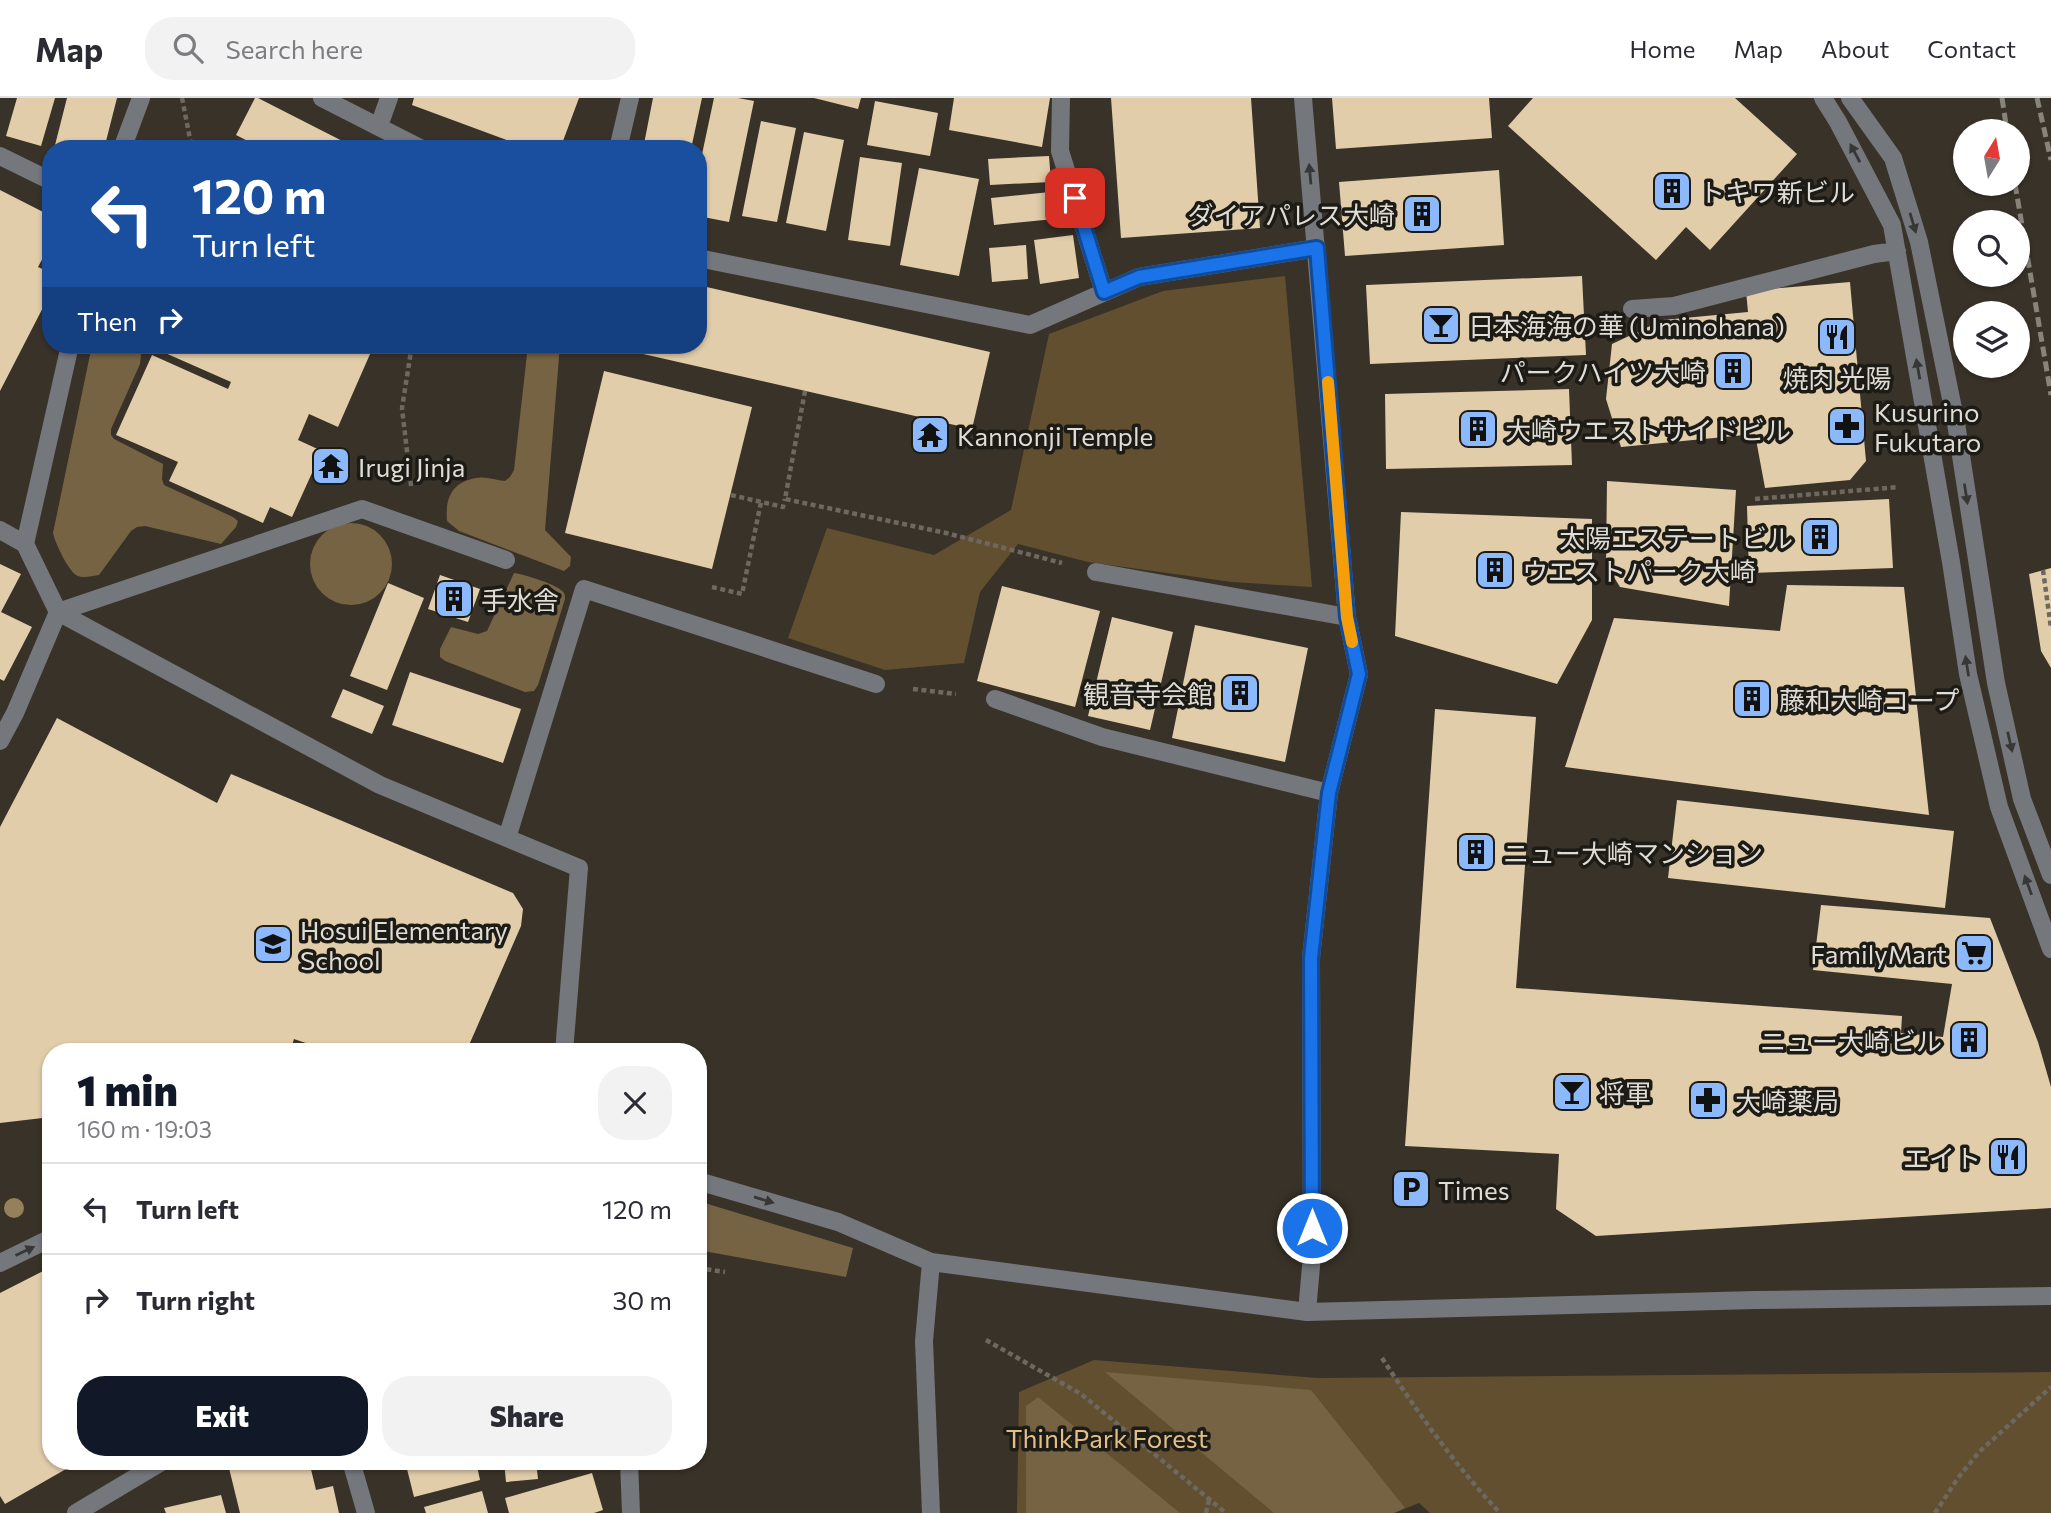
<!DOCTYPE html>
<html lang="en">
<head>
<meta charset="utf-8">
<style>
	:root { --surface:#fff; --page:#f2f2f3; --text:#2b2b33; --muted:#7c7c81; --line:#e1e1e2; --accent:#111827 }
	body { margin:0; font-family:Commissioner,"Noto Sans JP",sans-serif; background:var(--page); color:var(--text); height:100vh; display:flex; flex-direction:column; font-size:26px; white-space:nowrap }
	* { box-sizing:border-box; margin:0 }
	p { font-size:23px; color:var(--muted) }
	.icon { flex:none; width:38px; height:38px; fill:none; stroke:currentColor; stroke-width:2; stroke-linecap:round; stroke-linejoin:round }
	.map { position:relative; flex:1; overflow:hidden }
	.panel { position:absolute; left:42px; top:945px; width:665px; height:427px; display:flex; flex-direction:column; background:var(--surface); border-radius:28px; box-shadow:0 2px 5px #0004 }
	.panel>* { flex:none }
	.hud { position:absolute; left:42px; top:42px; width:665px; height:214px; border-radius:28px; box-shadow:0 2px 5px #0004; background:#1a4fa0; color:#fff; overflow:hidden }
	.needle { width:46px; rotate:11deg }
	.fabs { position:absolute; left:1953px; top:21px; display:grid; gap:14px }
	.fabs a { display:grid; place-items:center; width:77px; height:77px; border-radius:50%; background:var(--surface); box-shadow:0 2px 5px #0004; font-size:35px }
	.pin { position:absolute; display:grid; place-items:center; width:60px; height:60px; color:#fff; margin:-30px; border-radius:14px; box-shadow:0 4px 10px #0006 }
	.me { position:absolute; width:77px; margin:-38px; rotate:0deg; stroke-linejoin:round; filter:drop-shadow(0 0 5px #0008) }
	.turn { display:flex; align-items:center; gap:24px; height:147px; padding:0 35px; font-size:32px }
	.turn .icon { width:91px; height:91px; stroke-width:2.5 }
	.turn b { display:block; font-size:49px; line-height:60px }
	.then { display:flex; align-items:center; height:66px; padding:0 35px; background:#0003; gap:14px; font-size:26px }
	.round { display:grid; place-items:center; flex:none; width:74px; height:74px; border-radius:28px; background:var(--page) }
	.head { display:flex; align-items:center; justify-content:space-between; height:119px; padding:0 35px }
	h1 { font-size:42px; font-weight:800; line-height:52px; color:var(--accent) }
	.primary-button { display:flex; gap:14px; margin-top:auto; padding:14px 35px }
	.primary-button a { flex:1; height:80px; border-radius:28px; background:var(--accent); color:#fff; font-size:28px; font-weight:800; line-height:80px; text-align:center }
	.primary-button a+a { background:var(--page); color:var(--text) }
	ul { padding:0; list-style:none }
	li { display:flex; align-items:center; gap:21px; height:91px; padding:0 35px; border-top:2px solid var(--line) }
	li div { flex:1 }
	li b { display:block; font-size:26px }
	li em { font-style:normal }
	header { display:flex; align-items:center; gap:42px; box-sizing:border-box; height:98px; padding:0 35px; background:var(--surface); border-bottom:2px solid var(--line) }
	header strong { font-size:33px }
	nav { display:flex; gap:38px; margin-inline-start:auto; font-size:24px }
	.search { width:490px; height:63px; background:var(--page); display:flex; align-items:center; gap:18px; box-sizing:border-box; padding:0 24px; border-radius:28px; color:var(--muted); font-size:26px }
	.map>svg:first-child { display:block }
</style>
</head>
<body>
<header>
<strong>Map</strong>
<div class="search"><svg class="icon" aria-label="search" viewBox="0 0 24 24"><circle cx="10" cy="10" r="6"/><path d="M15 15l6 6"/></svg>Search here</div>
<nav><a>Home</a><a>Map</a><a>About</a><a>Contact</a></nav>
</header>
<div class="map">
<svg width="2051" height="1415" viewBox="0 0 2051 1415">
	<rect width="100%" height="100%" fill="#393228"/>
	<!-- green -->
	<path fill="#614f30" d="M 1285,178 L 1312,489 L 1232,484 L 1088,464 L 1018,446 L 980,494 L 964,565 L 885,572 L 788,540 L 827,430 L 934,457 L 1011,412 L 1049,236 L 1163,193 Z
		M 1094,1262 L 1318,1280 L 2051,1274 L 2051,1415 L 1430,1415 L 1419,1405 L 1394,1415 L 1017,1415 L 1019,1294 Z"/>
	<!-- forest -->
	<path fill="#766343" d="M 92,247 L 138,248 L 141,257 L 140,266 L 111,331 L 111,337 L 114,341 L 163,366 L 162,381 L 164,387 L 233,419 L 238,423 L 236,429 L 221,446 L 145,428 L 137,429 L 131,433 L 99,477 C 92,478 82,481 76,477 C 68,472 55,445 53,435 Z
		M 528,247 L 560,247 L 545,432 L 571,459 L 570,468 L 564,473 L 459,433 L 447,423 C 445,400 452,384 476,380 C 485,378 496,382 505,383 L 510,379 L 514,372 Z
		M310 466a41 41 0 1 1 82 0a41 41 0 1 1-82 0Z
		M 514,475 C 523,476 560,487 564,495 C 565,497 565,499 565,501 L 538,587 L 534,593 L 525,594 L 445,563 L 440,559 L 440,551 L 451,529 L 478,536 L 487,533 Z
		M 698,1103 L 853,1150 L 846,1179 L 698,1152 Z
		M 1105,1274 L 1311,1292 L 1405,1410 L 1394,1415 L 1274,1415 Z
		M 1038,1299 L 1180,1415 L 1026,1415 L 1026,1308 Z"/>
	<!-- building -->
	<path fill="#e2cdaa" d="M 17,0 L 55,0 L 41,48 L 6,38 Z
		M 67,0 L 117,0 L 104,51 L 54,51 Z
		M 255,0 L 258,0 L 358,51 L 263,51 L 236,37 Z
		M 414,0 L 579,0 L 560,51 L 531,51 L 412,7 Z
		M 653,0 L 702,0 L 691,51 L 643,51 Z
		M 714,0 L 738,0 L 754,3 L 729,124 L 698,118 L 698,75 Z
		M 814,0 L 861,0 L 858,11 Z
		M 954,0 L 1050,0 L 1042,49 L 949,32 Z
		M 1111,0 L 1251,0 L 1260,130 L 1121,140 Z
		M 1332,0 L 1489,0 L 1492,40 L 1336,51 Z
		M 1533,0 L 1735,0 L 1797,56 L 1710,152 L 1686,129 L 1656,162 L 1508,28 Z
		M 875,3 L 938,15 L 930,58 L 867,47 Z
		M 761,23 L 796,30 L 777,124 L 742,118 Z
		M 804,34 L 844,42 L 826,133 L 786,125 Z
		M 1049,58 L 1051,84 L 990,87 L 988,61 Z
		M 860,59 L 902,65 L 890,148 L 848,142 Z
		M 919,70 L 979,81 L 959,178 L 900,167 Z
		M 1499,72 L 1504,147 L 1345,158 L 1339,84 Z
		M 0,92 L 51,118 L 51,145 L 38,169 L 51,175 L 51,194 L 0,293 Z
		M 1050,94 L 1054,121 L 994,127 L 991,100 Z
		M 1073,137 L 1079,180 L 1040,186 L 1034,142 Z
		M 1026,147 L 1028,181 L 992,184 L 989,150 Z
		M 1582,178 L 1586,257 L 1370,266 L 1366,187 Z
		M 1850,184 L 1866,363 L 1850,382 L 1765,390 L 1755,336 L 1621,349 L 1606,301 L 1612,246 L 1663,222 L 1748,214 L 1746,193 Z
		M 698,187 L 990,254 L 972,331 L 608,248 L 698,247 Z
		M 147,247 L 374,247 L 338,329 L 309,316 L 298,342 L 322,353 L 292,419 L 270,409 L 263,425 L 169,383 L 178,364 L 116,337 L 152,257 L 228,291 L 231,284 Z
		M 604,273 L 752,309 L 712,471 L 565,435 Z
		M 1569,291 L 1572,367 L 1386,371 L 1385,296 Z
		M 1607,383 L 1736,392 L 1729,508 L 1620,489 L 1606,466 Z
		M 1889,401 L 1893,470 L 1749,475 L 1747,408 Z
		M 1401,414 L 1592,421 L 1592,522 L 1557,586 L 1395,538 Z
		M 0,466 L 21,476 L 1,514 L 32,529 L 4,583 L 0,581 Z
		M 2051,470 L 2051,570 L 2041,553 L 2029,476 Z
		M 440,477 L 480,491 L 468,524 L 428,511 Z
		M 388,485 L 424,500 L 387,592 L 350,578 Z
		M 1787,487 L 1904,489 L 1929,717 L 1565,669 L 1614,520 L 1780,533 Z
		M 1002,488 L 1100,513 L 1075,609 L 977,583 Z
		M 1112,519 L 1173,534 L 1150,632 L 1088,618 Z
		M 1195,527 L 1308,550 L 1285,664 L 1172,640 Z
		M 410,574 L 521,611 L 503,665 L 392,627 Z
		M 343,591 L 384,608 L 372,636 L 331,619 Z
		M 1435,611 L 1536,619 L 1516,890 L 1902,918 L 1901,935 L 1943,939 L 1952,886 L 1813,872 L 1821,807 L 1990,820 L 2038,944 L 2051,989 L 2051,1110 L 1596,1138 L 1556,1111 L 1559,1056 L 1405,1048 Z
		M 57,620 L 217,705 L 231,676 L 513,795 L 523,811 L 521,828 L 466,954 L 332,954 L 294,941 L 290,954 L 51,954 L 51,1019 L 0,1025 L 0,729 Z
		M 1677,702 L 1954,733 L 1945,810 L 1668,780 Z
		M 51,1169 L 51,1363 L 80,1363 L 5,1406 L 0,1398 L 0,1195 Z
		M 259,1363 L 309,1363 L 316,1392 L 333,1388 L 339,1415 L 240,1415 L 229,1370 Z
		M 424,1363 L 476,1363 L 480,1382 L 414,1399 L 406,1367 Z
		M 504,1363 L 536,1363 L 538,1381 L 506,1384 Z
		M 552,1363 L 602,1363 L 602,1365 L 553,1370 Z
		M 592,1375 L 603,1412 L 594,1415 L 509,1415 L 505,1400 Z
		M 482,1393 L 488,1415 L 426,1415 L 424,1409 Z
		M 221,1397 L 226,1415 L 166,1415 L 164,1410 Z"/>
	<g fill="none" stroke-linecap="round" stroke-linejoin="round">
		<!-- path -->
		<path stroke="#6e6960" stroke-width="4.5" stroke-dasharray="5 3.5" stroke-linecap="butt" d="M 182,0 L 192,51
			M 805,293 L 785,401 L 946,435 L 1062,465
			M 411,388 L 402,310 L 412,247
			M 731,397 L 783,409 L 785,401
			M 1755,401 L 1899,389
			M 2043,472 L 2051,530
			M 712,489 L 742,496 L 761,404
			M 913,591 L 956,596
			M 698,1170 L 725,1174
			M 986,1242 L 1081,1296 L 1226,1415
			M 1382,1260 C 1418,1315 1455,1367 1500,1415
			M 1206,1415 L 1209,1402
			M 1935,1415 L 1958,1380 L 1979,1354 L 2051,1289"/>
		<!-- minor -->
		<path stroke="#74777c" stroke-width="18" d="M 322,0 L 422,51
			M 1061,0 L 1060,53 L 1104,194
			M 1303,0 L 1347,519 L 1359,576 L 1329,695 L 1311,860 L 1312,1157 L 1307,1214
			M 1823,0 L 1838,24 L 1892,127 L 1951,464 L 1968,576 L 1999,709 L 2051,851
			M 1850,0 L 1893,60 L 1919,144 L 1956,325 L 1996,585 L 2022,701 L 2051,777
			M 379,28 L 389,0
			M 122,51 L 141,0
			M 618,51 L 630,0
			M 0,58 L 51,83
			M 698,160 L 1030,227 L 1139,179 L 1317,150
			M 1632,211 L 1674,208 L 1874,156 L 1897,153
			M 70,247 L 25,446 L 58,514 L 362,411 L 506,462
			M 0,432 L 25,446
			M 1096,474 L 1347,519
			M 995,601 L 1102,639 L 1329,695
			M 0,643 L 15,615 L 58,514 L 380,687 L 579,770 L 564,954
			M 507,740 L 584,491 L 876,586
			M 698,1083 L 838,1124 L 931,1164 L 1307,1214 L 1755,1202 L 2051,1198
			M 931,1164 L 924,1243 L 931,1415
			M 0,1165 L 51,1140
			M 351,1363 L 366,1415
			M 629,1363 L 631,1415
			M 76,1415 L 163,1363"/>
		<!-- rail -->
		<path stroke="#89847b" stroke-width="5" stroke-dasharray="10 5" stroke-linecap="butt" d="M 2002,0 L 2007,33
			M 2037,0 L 2051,62
			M 2015,86 L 2051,297"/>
	</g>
	<!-- trees -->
	<circle fill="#95805c" cx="14" cy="1110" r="10"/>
	<!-- one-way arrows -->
	<defs><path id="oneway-solid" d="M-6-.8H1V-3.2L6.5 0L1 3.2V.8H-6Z" transform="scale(1.75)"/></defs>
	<g fill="#373735">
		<use href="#oneway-solid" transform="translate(1855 55) rotate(-118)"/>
		<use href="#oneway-solid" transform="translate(1310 76) rotate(-95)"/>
		<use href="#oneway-solid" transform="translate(1913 125) rotate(73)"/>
		<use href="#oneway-solid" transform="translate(1918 271) rotate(-100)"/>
		<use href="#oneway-solid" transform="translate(1966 396) rotate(81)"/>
		<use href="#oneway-solid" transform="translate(1967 568) rotate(-99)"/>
		<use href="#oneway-solid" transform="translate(2010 644) rotate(77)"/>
		<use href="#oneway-solid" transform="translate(2028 787) rotate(-110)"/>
		<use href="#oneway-solid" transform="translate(764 1102) rotate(17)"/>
		<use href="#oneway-solid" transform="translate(25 1153) rotate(-25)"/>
	</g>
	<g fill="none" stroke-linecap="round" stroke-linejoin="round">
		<defs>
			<path id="route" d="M 1075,100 L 1104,194 L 1139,179 L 1317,150 L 1347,519 L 1359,576 L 1329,695 L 1311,860 L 1312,1130"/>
		</defs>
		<!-- route casing -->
		<use href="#route" stroke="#114b97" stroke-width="18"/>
		<!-- route -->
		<use href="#route" stroke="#1a73e8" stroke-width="12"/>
		<!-- slow -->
		<path stroke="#f59e0b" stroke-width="12" d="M 1328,284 L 1347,519 L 1352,544"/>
	</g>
	<!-- icons -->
	<defs>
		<symbol id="building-square" viewBox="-11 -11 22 22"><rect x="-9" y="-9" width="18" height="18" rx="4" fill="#8bb9fc" stroke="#1d1b16"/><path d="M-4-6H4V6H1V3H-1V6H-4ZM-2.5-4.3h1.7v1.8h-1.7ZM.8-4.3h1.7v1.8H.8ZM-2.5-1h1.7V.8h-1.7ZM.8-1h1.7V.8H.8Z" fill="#111"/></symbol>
		<symbol id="bar-square" viewBox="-11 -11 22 22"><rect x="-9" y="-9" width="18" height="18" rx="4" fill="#8bb9fc" stroke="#1d1b16"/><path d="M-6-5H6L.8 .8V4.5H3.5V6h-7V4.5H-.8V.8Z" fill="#111"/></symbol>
		<symbol id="restaurant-square" viewBox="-11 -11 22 22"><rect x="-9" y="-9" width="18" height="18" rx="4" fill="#8bb9fc" stroke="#1d1b16"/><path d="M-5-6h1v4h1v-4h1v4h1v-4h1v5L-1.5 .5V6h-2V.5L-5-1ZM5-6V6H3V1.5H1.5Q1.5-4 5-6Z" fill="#111"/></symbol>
		<symbol id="pharmacy-square" viewBox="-11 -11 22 22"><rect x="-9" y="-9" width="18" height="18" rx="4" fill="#8bb9fc" stroke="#1d1b16"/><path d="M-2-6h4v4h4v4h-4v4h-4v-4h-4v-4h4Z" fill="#111"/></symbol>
		<symbol id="temple-square" viewBox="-11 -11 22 22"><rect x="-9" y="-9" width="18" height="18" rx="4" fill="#8bb9fc" stroke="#1d1b16"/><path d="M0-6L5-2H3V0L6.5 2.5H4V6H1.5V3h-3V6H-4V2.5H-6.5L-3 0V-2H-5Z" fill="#111"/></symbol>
		<symbol id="school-square" viewBox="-11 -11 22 22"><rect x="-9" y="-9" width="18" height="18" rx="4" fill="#8bb9fc" stroke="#1d1b16"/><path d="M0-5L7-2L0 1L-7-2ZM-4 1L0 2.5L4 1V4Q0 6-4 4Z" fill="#111"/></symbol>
		<symbol id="supermarket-square" viewBox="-11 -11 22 22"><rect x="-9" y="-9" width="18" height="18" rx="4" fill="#8bb9fc" stroke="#1d1b16"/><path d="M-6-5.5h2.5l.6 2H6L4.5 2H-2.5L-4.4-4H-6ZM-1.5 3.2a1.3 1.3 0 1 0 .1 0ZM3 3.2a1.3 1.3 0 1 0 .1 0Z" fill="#111"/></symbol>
		<symbol id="parking-square" viewBox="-11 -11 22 22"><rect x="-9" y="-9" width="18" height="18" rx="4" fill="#8bb9fc" stroke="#1d1b16"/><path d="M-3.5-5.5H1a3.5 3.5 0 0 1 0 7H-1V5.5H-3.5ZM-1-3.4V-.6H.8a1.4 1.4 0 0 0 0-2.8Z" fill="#111"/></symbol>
	</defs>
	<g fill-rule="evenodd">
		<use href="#building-square" x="1650" y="71" width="44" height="44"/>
		<use href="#building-square" x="1400" y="94" width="44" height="44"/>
		<use href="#bar-square" x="1419" y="205" width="44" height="44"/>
		<use href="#restaurant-square" x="1815" y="217" width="44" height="44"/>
		<use href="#building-square" x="1711" y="251" width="44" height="44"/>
		<use href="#pharmacy-square" x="1825" y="306" width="44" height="44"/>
		<use href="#building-square" x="1456" y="309" width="44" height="44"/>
		<use href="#temple-square" x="908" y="315" width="44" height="44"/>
		<use href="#temple-square" x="309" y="346" width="44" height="44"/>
		<use href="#building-square" x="1798" y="417" width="44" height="44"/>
		<use href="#building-square" x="1473" y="450" width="44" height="44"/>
		<use href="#building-square" x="432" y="479" width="44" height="44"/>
		<use href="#building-square" x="1218" y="573" width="44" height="44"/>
		<use href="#building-square" x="1730" y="579" width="44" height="44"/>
		<use href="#building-square" x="1454" y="732" width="44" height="44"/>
		<use href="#school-square" x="251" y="824" width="44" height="44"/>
		<use href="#supermarket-square" x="1952" y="833" width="44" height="44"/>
		<use href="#building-square" x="1947" y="920" width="44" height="44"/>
		<use href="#bar-square" x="1550" y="972" width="44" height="44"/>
		<use href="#pharmacy-square" x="1686" y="980" width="44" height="44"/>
		<use href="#restaurant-square" x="1986" y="1037" width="44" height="44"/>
		<use href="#parking-square" x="1389" y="1069" width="44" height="44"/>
	</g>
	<g text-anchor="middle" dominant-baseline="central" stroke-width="7" stroke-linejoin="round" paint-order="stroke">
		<!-- poi labels -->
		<g font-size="26" fill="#dfdcd5" stroke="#1d1b16" text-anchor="start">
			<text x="1699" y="93">トキワ新ビル</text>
			<text x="1395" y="116" text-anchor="end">ダイアパレス大崎</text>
			<text x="1468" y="227">日本海海の華 (Uminohana)</text>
			<text x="1706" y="273" text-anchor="end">パークハイツ大崎</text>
			<text x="1837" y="279" text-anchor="middle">焼肉 光陽</text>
			<text x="1874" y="313">Kusurino<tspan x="1874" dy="30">Fukutaro</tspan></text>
			<text x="1505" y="331">大崎ウエストサイドビル</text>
			<text x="957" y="337">Kannonji Temple</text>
			<text x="358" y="368">Irugi Jinja</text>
			<text x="1793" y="439" text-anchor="end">太陽エステートビル</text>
			<text x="1522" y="472">ウエストパーク大崎</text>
			<text x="481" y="501">手水舎</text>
			<text x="1213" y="595" text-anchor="end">観音寺会館</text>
			<text x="1779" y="601">藤和大崎コープ</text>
			<text x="1503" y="754">ニュー大崎マンション</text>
			<text x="300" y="831">Hosui Elementary<tspan x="300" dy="30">School</tspan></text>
			<text x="1947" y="855" text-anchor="end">FamilyMart</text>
			<text x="1942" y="942" text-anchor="end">ニュー大崎ビル</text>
			<text x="1599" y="994">将軍</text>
			<text x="1735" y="1002">大崎薬局</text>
			<text x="1981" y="1059" text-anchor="end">エイト</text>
			<text x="1438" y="1091">Times</text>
		</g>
		<!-- park labels -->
		<g font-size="26" fill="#e1bf87" stroke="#1d1b16">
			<text x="1107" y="1339">ThinkPark Forest</text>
		</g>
	</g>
</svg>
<div class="fabs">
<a><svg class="needle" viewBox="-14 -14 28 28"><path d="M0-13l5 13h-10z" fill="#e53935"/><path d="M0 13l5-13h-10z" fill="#7c7c81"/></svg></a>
<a><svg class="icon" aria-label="search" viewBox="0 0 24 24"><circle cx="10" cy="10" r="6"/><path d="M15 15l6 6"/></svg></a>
<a><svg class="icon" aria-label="layers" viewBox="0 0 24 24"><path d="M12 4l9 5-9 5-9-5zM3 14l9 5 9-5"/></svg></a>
</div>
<div class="pin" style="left:1075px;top:100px;background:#d93025"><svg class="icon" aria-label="arrive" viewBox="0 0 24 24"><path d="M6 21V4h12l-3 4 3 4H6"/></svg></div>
<svg class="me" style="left:1312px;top:1130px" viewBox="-20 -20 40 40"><circle r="17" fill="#1a73e8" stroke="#fff" stroke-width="3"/><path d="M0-11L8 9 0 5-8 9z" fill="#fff"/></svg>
<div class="hud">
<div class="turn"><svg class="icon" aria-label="left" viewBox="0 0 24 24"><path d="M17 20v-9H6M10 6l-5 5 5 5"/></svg><div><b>120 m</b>Turn left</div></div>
<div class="then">Then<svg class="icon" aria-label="right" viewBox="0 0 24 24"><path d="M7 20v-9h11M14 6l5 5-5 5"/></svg></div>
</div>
<section class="panel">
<div class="head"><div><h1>1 min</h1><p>160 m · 19:03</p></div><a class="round"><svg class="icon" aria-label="close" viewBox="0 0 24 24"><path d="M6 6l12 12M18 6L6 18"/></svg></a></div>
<ul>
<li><svg class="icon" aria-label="left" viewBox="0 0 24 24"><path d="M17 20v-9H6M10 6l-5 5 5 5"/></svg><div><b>Turn left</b></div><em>120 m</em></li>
<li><svg class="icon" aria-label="right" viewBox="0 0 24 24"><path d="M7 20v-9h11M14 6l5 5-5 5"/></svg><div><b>Turn right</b></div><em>30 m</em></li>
</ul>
<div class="primary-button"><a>Exit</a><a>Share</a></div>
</section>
</div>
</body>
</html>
